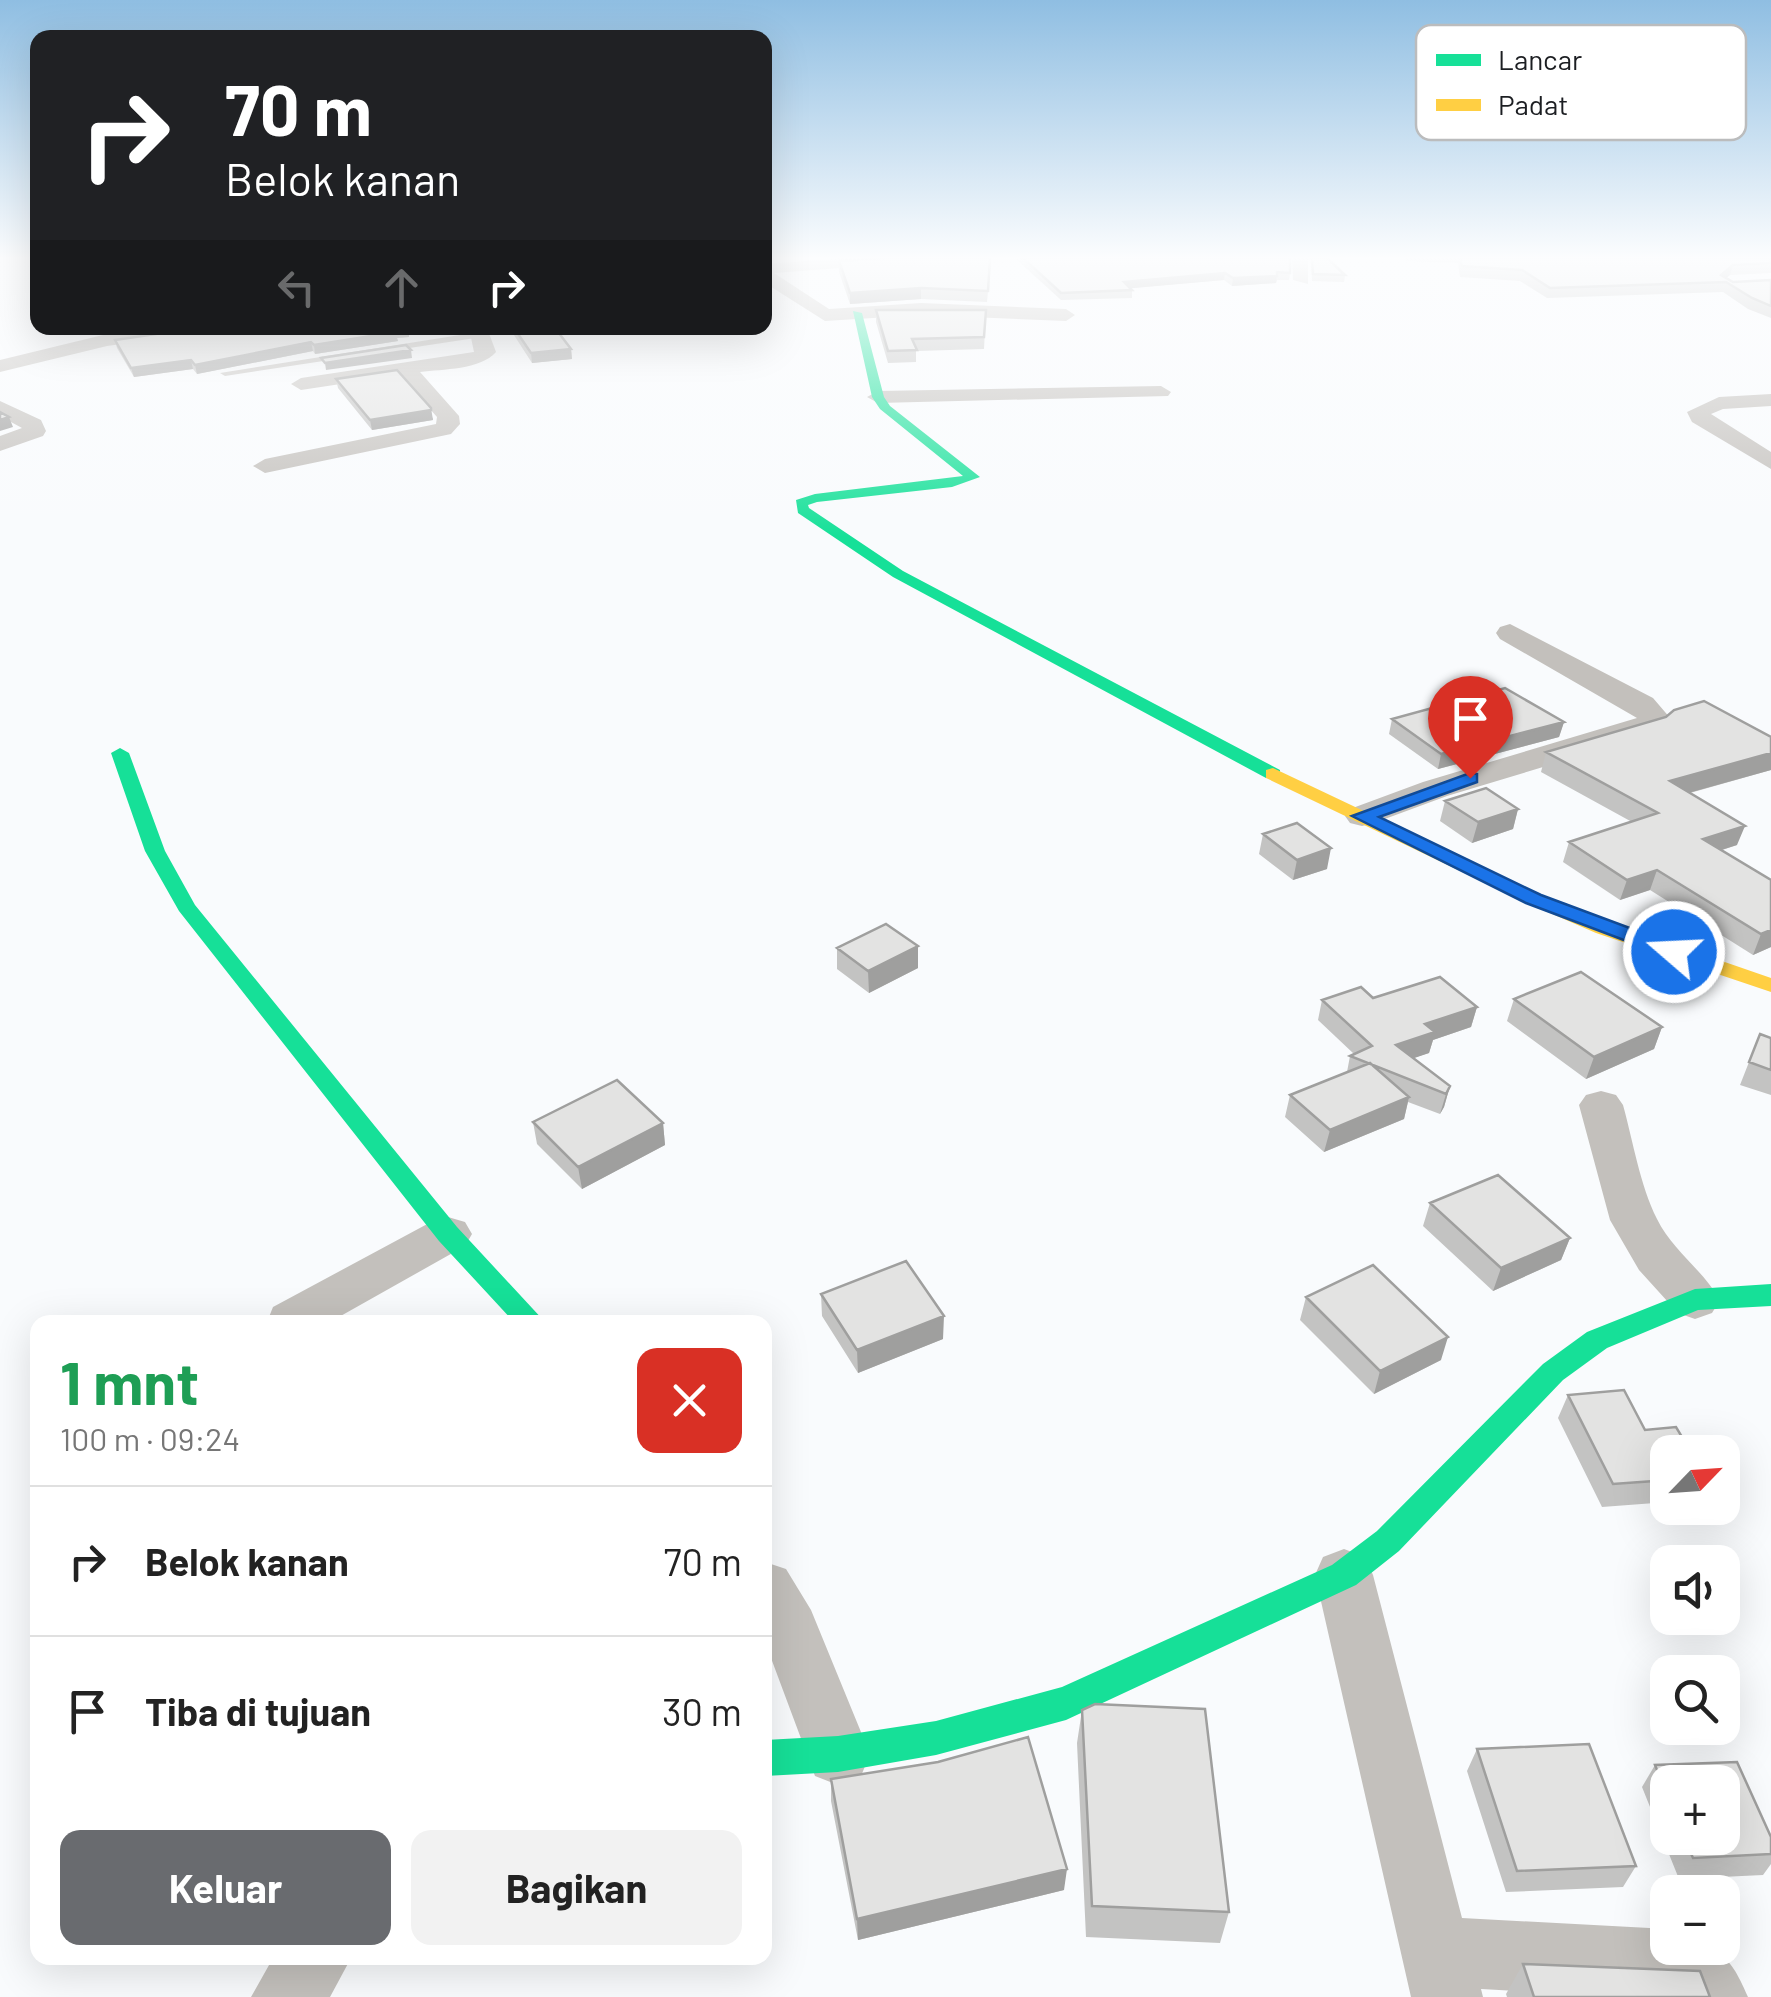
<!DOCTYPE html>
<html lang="id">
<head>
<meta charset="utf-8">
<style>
	:root { --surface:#fff; --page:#f2f2f2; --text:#222; --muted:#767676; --line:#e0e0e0; --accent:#696b6f }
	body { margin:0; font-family:Barlow,sans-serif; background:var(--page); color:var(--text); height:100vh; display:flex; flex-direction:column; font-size:38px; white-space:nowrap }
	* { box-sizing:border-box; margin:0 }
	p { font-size:32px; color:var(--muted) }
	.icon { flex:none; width:55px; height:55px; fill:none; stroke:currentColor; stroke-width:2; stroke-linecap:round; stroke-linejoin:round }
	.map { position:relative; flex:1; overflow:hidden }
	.sheet { position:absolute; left:30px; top:1315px; width:742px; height:650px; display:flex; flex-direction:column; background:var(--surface); border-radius:20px; box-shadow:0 10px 40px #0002 }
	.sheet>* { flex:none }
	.top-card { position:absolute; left:30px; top:30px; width:742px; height:305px; border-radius:20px; box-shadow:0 10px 40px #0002; background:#202124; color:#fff; overflow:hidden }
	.needle { width:65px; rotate:65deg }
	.tools { position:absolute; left:1650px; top:1435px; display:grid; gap:20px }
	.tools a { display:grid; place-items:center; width:90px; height:90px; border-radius:20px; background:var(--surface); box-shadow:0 10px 40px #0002; font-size:50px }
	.pin { position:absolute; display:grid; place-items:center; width:85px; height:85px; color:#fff; margin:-102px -42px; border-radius:50% 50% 50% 0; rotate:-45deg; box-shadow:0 0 10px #0007 }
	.pin .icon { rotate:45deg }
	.me { position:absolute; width:110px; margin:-55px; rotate:289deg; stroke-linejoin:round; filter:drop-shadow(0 0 8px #0008) }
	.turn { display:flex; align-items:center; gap:35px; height:210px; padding:0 30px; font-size:45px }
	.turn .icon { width:130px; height:130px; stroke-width:2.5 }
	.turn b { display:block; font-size:70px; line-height:85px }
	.lanes { display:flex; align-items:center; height:95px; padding:0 30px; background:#0003; justify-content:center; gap:50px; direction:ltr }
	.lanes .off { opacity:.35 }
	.round { display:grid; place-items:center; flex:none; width:105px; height:105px; border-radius:20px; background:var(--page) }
	.summary { display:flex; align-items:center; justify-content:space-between; height:170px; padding:0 30px }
	h1 { font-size:60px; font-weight:700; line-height:75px; color:#1e9e55 }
	.button { display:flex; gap:20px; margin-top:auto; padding:20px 30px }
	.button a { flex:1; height:115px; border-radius:20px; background:var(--accent); color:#fff; font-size:40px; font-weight:700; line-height:115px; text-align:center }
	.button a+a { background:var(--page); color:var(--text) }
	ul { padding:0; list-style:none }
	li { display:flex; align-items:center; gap:30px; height:150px; padding:0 30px; border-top:2px solid var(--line) }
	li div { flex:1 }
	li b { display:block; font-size:38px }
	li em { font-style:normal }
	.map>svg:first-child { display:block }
</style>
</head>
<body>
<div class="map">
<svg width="1771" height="1997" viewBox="0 0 1771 1997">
	<rect width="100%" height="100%" fill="#f9fbfd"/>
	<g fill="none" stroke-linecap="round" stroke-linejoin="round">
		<!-- lane -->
		<path fill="#c3c0bc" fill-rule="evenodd" d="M 479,332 L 482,337 L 225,376 L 220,373 Z"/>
		<!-- street -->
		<path fill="#c3c0bc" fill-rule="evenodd" d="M 846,258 L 915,258 L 907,263 L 774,273 L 829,309 L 921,303 L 1066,309 L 1075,315 L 1066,321 L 921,315 L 825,321 L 765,283 L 765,264 Z
			M 1292,258 L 1308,258 L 1308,284 L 1293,280 Z
			M 157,328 L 205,328 L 196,334 L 107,346 L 0,372 L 0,360 L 107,334 Z
			M 469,328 L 487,328 L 496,352 C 480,370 443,369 420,372 L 459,416 L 460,424 L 451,434 L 265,473 L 253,466 L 265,459 L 436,424 L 437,417 L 400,375 L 301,390 L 291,384 L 301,378 L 474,352 Z
			M 1161,386 L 1171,392 L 1168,396 L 878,403 L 867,397 L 878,391 Z
			M 1771,394 L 1771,406 L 1723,409 L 1711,414 L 1771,452 L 1771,469 L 1692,422 L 1687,412 L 1719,397 Z
			M 0,401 L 41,420 L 46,431 L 43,436 L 0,451 L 0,436 L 22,428 L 0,416 Z
			M 1510,624 L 1653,698 L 1671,719 L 1659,732 L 1447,796 L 1374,823 L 1362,826 L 1350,823 L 1345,816 L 1350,809 L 1423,782 L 1637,718 L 1500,639 L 1496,633 L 1500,627 Z
			M 1601,1091 L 1616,1095 L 1623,1105 C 1633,1141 1640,1185 1657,1219 C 1672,1250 1703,1270 1720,1300 L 1712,1313 L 1695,1319 L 1678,1313 L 1639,1270 L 1610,1220 L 1579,1105 L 1586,1095 Z
			M 448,1217 L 465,1222 L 472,1234 L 465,1246 L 330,1322 L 267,1322 L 273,1307 L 431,1222 Z
			M 1344,1549 L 1365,1557 L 1373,1575 L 1462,1918 L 1668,1929 L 1668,1948 C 1718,1948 1727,1948 1748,1997 L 1632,1997 L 1481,1989 L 1483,1997 L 1411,1997 L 1315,1575 L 1323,1557 Z
			M 765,1562 L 786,1569 L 811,1610 L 870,1754 L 861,1776 L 838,1785 L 815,1776 L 765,1642 Z
			M 273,1958 L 351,1958 L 330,1997 L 251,1997 Z"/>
		<!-- fast -->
		<path fill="#16e098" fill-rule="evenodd" d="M 853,311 L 862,313 L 884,397 L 890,406 L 980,477 L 952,487 L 817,502 L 808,505 L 809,508 L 903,571 L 1280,770 L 1280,778 L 1266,778 L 893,577 L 798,513 L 796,500 L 815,494 L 963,476 L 880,409 L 872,397 Z
			M 120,748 L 129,753 L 165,851 L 195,905 L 457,1227 L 545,1322 L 514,1322 L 439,1241 L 179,911 L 145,851 L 111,753 Z
			M 1771,1284 L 1771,1306 L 1698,1310 L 1607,1348 L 1563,1380 L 1399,1551 L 1356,1585 L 1066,1720 L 936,1755 L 838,1772 L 765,1776 L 765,1740 L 838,1736 L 936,1721 L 1062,1687 L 1332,1565 L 1377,1531 L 1543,1364 L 1587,1332 L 1695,1289 Z"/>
		<!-- slow -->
		<path fill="#ffcf43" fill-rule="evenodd" d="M 1273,768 L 1541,895 L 1612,923 L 1771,978 L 1771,992 L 1596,933 L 1527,903 L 1266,778 L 1266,770 Z"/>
	</g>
	<!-- wall -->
	<path fill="#c3c3c2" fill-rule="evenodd" d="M 991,258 L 987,302 L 921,299 L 850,304 L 839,272 L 839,261 Z
		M 1015,258 L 1290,258 L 1290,273 L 1289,280 L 1277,280 L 1276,283 L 1232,286 L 1224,280 L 1130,288 L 1132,290 L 1132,298 L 1061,300 Z
		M 1311,258 L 1327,258 L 1345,275 L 1344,282 L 1312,281 Z
		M 1404,258 L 1771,258 L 1771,273 L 1730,275 L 1726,278 L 1733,282 L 1771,280 L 1771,318 L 1748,309 L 1723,292 L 1547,298 L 1520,281 L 1460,277 L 1458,263 L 1406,261 Z
		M 876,310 L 986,310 L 984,349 L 916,351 L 916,362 L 888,363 L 876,322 Z
		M 218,328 L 467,328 L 465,329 L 409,334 L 409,337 L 397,338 L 398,341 L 315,354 L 313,351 L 197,374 L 193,369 L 134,377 L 117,348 L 115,340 L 217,331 Z
		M 511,328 L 555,328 L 571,349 L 572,359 L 532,363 L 512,332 Z
		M 336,379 L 433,418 L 433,420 L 372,430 L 338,388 Z
		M 1392,719 L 1564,722 L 1559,737 L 1438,769 L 1389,734 Z
		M 1771,737 L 1771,770 L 1690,793 L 1737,845 L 1722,850 L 1771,880 L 1771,947 L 1753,955 L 1650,890 L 1620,900 L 1563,862 L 1569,842 L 1632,822 L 1541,772 L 1546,752 Z
		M 1445,801 L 1518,809 L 1513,829 L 1472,843 L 1440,821 Z
		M 1263,834 L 1327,869 L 1293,880 L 1259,854 Z
		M 918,946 L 918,968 L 869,993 L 837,969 L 837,948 Z
		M 1373,998 L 1477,1007 L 1471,1027 L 1433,1040 L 1429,1053 L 1413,1058 L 1450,1086 L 1444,1107 L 1440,1114 L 1408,1102 L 1404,1119 L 1324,1152 L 1285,1117 L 1290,1095 L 1347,1072 L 1350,1056 L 1354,1054 L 1318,1020 L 1322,1000 Z
		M 1514,999 L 1662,1027 L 1654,1049 L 1586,1079 L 1507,1021 Z
		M 1760,1034 L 1771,1038 L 1771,1095 L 1740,1085 Z
		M 533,1122 L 663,1123 L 665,1145 L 582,1189 L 537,1144 Z
		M 1430,1203 L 1570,1238 L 1561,1260 L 1493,1291 L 1423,1226 Z
		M 821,1294 L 943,1339 L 858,1373 L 822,1316 Z
		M 1306,1297 L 1441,1360 L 1374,1394 L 1300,1320 Z
		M 1568,1395 L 1668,1452 L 1668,1502 L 1602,1507 L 1558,1418 Z
		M 1082,1710 L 1229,1912 L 1220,1943 L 1086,1937 L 1077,1743 Z
		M 1477,1749 L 1636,1866 L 1623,1887 L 1506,1892 L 1467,1771 Z
		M 1655,1765 L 1771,1837 L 1771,1864 L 1763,1875 L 1679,1879 L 1642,1787 ZM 1668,1782 L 1722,1838 L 1668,1838 Z
		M 831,1779 L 1064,1890 L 858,1940 L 831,1801 Z
		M 1523,1964 L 1710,1997 L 1507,1997 L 1506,1994 Z"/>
	<!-- shaded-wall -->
	<path fill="#9f9f9e" d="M 1733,265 L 1730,275 L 1721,282 L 1721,275 Z
		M 1225,273 L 1224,280 L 1123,289 L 1124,282 Z
		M 1277,276 L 1276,283 L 1232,286 L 1233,278 Z
		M 921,288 L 921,299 L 850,304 L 850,293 Z
		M 106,328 L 130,328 L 107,330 Z
		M 406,328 L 467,328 L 465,329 L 409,334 L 409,337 L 397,338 L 398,341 L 315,354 L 314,345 Z
		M 311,342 L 313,351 L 197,374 L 195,365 Z
		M 571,349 L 572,359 L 532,363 L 531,353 Z
		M 411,350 L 412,358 L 326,370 L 325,363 Z
		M 191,360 L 193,369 L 134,377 L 131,368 Z
		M 431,408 L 433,420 L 372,430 L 370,420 Z
		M 9,417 L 13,427 L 0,431 L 0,420 Z
		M 1564,722 L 1559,737 L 1438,769 L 1441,754 Z
		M 1771,753 L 1771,770 L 1663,800 L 1670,781 Z
		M 1518,809 L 1513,829 L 1472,843 L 1478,822 Z
		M 1745,826 L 1737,845 L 1696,858 L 1703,839 Z
		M 1331,848 L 1327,869 L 1293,880 L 1297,860 Z
		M 1657,870 L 1650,890 L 1620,900 L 1627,880 Z
		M 1771,930 L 1771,947 L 1753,955 L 1761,934 Z
		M 918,946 L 918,968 L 869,993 L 868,971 Z
		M 1477,1007 L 1471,1027 L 1433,1040 L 1429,1053 L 1391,1066 L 1396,1045 L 1425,1024 Z
		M 1662,1027 L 1654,1049 L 1586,1079 L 1594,1057 Z
		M 1450,1086 L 1444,1107 L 1440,1114 L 1446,1094 Z
		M 1409,1097 L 1404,1119 L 1324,1152 L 1330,1130 Z
		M 663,1123 L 665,1145 L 582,1189 L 578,1167 Z
		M 1570,1238 L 1561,1260 L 1493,1291 L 1501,1268 Z
		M 944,1316 L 943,1339 L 858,1373 L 857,1350 Z
		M 1448,1337 L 1441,1360 L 1374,1394 L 1380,1371 Z
		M 1067,1869 L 1064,1890 L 858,1940 L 857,1919 Z"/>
	<!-- building -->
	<path fill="#e3e3e2" stroke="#9f9f9e" stroke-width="2.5" d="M 886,258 L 990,258 L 988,291 L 921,288 L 850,293 L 839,261 Z
		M 1023,258 L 1290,258 L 1290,273 L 1277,272 L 1277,276 L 1233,278 L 1225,273 L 1124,282 L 1132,290 L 1061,293 Z
		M 1312,258 L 1327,258 L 1345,275 L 1313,274 Z
		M 1460,258 L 1771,258 L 1771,263 L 1733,265 L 1721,275 L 1733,282 L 1771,280 L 1771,306 L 1752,298 L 1726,282 L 1550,288 L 1522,270 L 1462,266 Z
		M 876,310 L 986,310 L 984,337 L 912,339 L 917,350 L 888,351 Z
		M 197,328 L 215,328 L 217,331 L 218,328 L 408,328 L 394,330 L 396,332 L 314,345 L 311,342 L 195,365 L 191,360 L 131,368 L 115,340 Z
		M 514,328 L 555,328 L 571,349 L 531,353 Z
		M 406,345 L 411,350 L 325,363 L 321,358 Z
		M 397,370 L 431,408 L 431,410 L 370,420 L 336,379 Z
		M 0,412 L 9,417 L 0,420 Z
		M 1505,688 L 1564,722 L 1441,754 L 1392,719 Z
		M 1704,701 L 1771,737 L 1771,753 L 1670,781 L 1745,826 L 1703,839 L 1771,880 L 1771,930 L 1761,934 L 1657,870 L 1627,880 L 1569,842 L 1658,813 L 1546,752 L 1666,717 L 1674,710 Z
		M 1486,788 L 1518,809 L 1478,822 L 1445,801 Z
		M 1297,823 L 1331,848 L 1297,860 L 1263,834 Z
		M 886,924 L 918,946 L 868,971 L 837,948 Z
		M 1581,972 L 1662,1027 L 1594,1057 L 1514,999 Z
		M 1440,977 L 1477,1007 L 1425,1024 L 1435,1032 L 1396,1045 L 1450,1086 L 1446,1094 L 1350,1056 L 1372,1046 L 1322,1000 L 1361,987 L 1373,998 Z
		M 1760,1034 L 1771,1038 L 1771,1070 L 1749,1062 Z
		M 1370,1063 L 1409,1097 L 1330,1130 L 1290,1095 Z
		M 617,1080 L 663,1123 L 578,1167 L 533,1122 Z
		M 1498,1175 L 1570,1238 L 1501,1268 L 1430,1203 Z
		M 906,1261 L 944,1316 L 857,1350 L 821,1294 Z
		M 1373,1265 L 1448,1337 L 1380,1371 L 1306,1297 Z
		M 1624,1390 L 1645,1430 L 1676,1427 L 1691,1452 L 1668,1452 L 1668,1480 L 1613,1484 L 1568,1395 Z
		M 1095,1704 L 1205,1709 L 1229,1912 L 1092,1906 L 1082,1710 Z
		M 1028,1737 L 1067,1869 L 857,1919 L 831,1779 L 938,1762 Z
		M 1589,1744 L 1636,1866 L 1517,1871 L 1477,1749 Z
		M 1737,1762 L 1771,1837 L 1771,1854 L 1693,1858 L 1684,1838 L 1722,1838 L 1722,1782 L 1668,1782 L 1668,1797 L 1655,1765 Z
		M 1523,1964 L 1700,1971 L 1710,1997 L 1534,1997 Z"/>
	<!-- sky -->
	<linearGradient id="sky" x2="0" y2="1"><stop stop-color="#8fbee2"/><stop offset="0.48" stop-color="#fcfdfe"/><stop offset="1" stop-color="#fcfdfe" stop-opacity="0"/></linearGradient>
	<rect width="1771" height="537" fill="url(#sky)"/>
	<!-- route -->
	<path fill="#1a73e8" stroke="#114b97" stroke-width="2.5" d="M 1470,773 L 1477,774 L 1477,782 L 1379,817 L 1541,895 L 1681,947 L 1685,952 L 1681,956 L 1666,956 L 1526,903 L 1352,816 Z"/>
	<!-- legend -->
	<rect x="1416" y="25" width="330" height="115" rx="15" fill="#fff" stroke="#bbbcbd" stroke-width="2.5"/>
	<rect x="1436" y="54" width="45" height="12" fill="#16e098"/>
	<rect x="1436" y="99" width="45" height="12" fill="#ffcf43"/>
	<g font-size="28" fill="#1c1e22">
		<text x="1498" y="70">Lancar</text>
		<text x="1498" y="115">Padat</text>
	</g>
</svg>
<div class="tools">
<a><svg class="needle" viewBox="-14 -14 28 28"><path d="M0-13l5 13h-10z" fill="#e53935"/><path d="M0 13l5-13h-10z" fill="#767676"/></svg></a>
<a><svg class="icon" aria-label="sound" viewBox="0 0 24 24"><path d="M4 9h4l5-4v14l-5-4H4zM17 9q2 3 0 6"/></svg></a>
<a><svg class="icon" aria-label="search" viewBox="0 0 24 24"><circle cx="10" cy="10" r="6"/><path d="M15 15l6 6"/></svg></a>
<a>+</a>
<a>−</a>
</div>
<div class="pin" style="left:1470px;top:778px;background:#d93025"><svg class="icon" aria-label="arrive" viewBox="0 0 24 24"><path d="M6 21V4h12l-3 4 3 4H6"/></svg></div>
<svg class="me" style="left:1674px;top:952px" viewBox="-20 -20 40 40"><circle r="17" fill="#1a73e8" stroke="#fff" stroke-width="3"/><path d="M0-11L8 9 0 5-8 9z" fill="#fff"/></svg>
<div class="top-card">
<div class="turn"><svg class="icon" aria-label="right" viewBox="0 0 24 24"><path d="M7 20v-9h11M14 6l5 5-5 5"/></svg><div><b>70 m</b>Belok kanan</div></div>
<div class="lanes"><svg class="icon off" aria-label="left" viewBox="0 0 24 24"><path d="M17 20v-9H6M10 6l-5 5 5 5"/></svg><svg class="icon off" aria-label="ahead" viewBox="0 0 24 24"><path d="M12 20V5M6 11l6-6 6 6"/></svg><svg class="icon" aria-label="right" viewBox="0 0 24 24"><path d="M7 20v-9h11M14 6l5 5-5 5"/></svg></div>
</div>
<section class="sheet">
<div class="summary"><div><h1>1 mnt</h1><p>100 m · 09:24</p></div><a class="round" style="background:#d93025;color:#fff"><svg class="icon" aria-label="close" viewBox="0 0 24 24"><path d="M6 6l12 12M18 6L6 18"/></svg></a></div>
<ul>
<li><svg class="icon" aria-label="right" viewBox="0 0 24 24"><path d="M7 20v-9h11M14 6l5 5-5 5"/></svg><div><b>Belok kanan</b></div><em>70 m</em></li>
<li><svg class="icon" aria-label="arrive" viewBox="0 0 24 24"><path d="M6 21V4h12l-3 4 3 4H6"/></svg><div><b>Tiba di tujuan</b></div><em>30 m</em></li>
</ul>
<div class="button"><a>Keluar</a><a>Bagikan</a></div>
</section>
</div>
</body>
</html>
